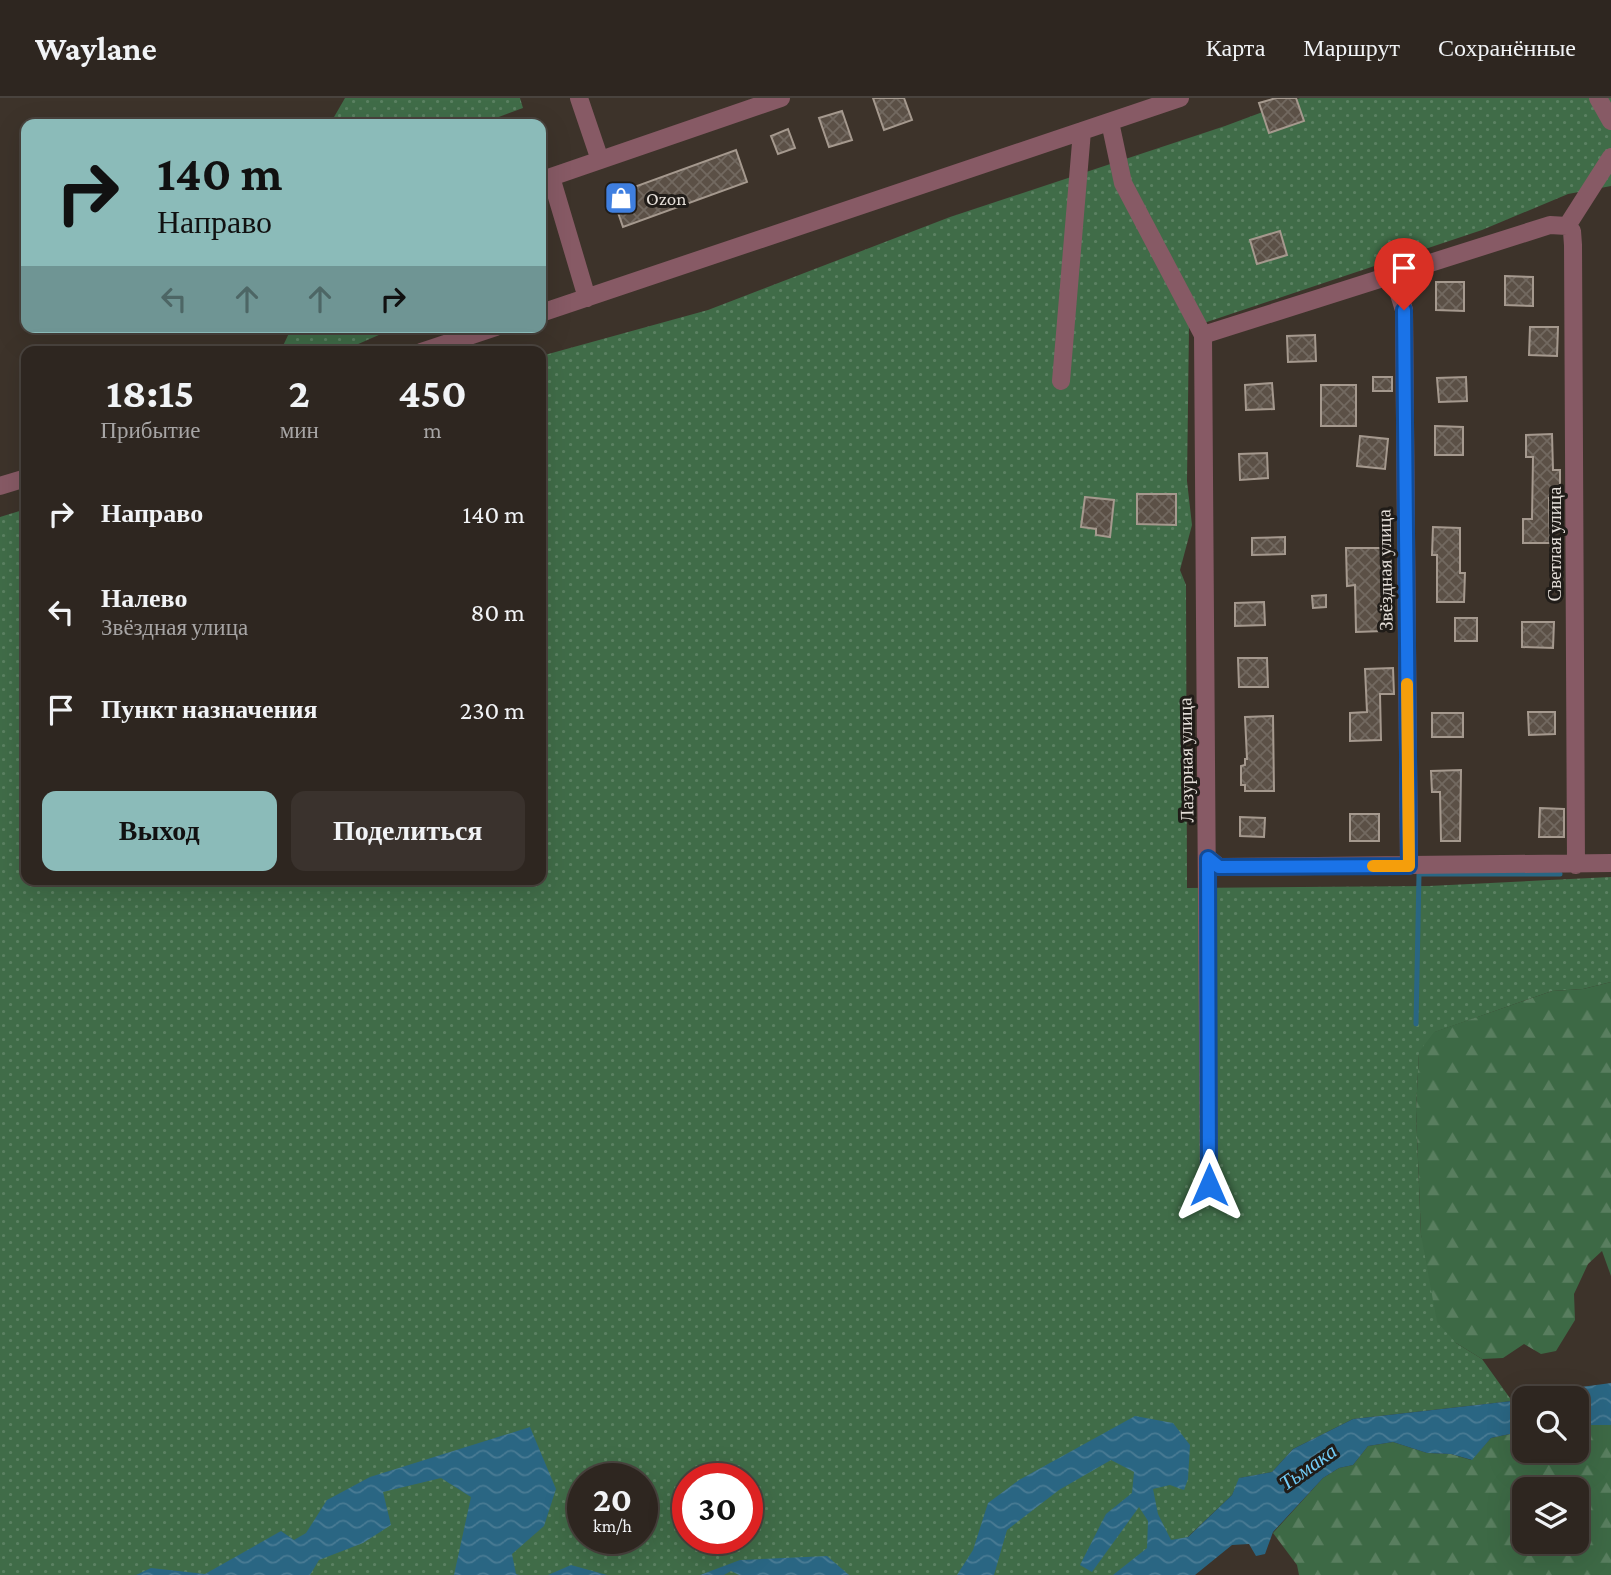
<!DOCTYPE html>
<html lang="ru">
<head>
<meta charset="utf-8">
<style>
	:root { --surface:#2e2620; --page:#3a322d; --text:#f1f3f6; --muted:#a7a5a5; --line:#49433e; --accent:#8bbbb9 }
	body { margin:0; font-family:"Crimson Pro",serif; background:var(--page); color:var(--text); height:100vh; display:flex; flex-direction:column; font-size:26px; white-space:nowrap }
	* { box-sizing:border-box; margin:0 }
	p { font-size:23px; color:var(--muted) }
	.icon { flex:none; width:38px; height:38px; fill:none; stroke:currentColor; stroke-width:2; stroke-linecap:round; stroke-linejoin:round }
	.map { position:relative; flex:1; overflow:hidden }
	.sheet { position:absolute; left:21px; top:248px; width:525px; height:539px; display:flex; flex-direction:column; background:var(--surface); border-radius:14px; box-shadow:0 7px 28px #0002,0 0 0 2px var(--line) }
	.sheet>* { flex:none }
	.banner { position:absolute; left:21px; top:21px; width:525px; height:214px; border-radius:14px; box-shadow:0 7px 28px #0002,0 0 0 2px var(--line); background:#8bbbb9; color:#111; overflow:hidden }
	.buttons { position:absolute; left:1512px; top:1288px; display:grid; gap:14px }
	.buttons a { display:grid; place-items:center; width:77px; height:77px; border-radius:14px; background:var(--surface); box-shadow:0 7px 28px #0002,0 0 0 2px var(--line); font-size:35px }
	.speed { position:absolute; left:567px; top:1365px; display:flex; gap:14px; font-size:35px; font-weight:700; text-align:center }
	.speed>* { display:grid; place-content:center; width:91px; height:91px; border-radius:50%; background:var(--surface); box-shadow:0 7px 28px #0002,0 0 0 2px var(--line); line-height:1 }
	.speed small { font-size:18px; font-weight:400 }
	.speed .limit { border:10px solid #d22; background:#fff; color:#111 }
	.pin { position:absolute; display:grid; place-items:center; width:60px; height:60px; color:#fff; margin:-72px -30px; border-radius:50% 50% 50% 0; rotate:-45deg; box-shadow:0 0 7px #0007 }
	.pin .icon { rotate:45deg }
	.me { position:absolute; width:77px; margin:-38px; rotate:0deg; stroke-linejoin:round; filter:drop-shadow(0 0 5px #0008) }
	.turn { display:flex; align-items:center; gap:24px; height:147px; padding:0 21px; font-size:32px }
	.turn .icon { width:91px; height:91px; stroke-width:2.5 }
	.turn b { display:block; font-size:49px; line-height:60px }
	.lanes { display:flex; align-items:center; height:66px; padding:0 21px; background:#0003; justify-content:center; gap:35px; direction:ltr }
	.lanes .off { opacity:.35 }
	.eta { display:flex; justify-content:space-evenly; align-items:center; height:119px; text-align:center }
	.eta b { font-size:42px; font-weight:700; line-height:49px }
	.cta { display:flex; gap:14px; margin-top:auto; padding:14px 21px }
	.cta a { flex:1; height:80px; border-radius:14px; background:var(--accent); color:#111; font-size:28px; font-weight:700; line-height:80px; text-align:center }
	.cta a+a { background:var(--page); color:var(--text) }
	ul { padding:0; list-style:none }
	li { display:flex; align-items:center; gap:21px; height:98px; padding:0 21px }
	li div { flex:1 }
	li b { display:block; font-size:26px }
	li em { font-style:normal }
	header { display:flex; align-items:center; gap:42px; box-sizing:border-box; height:98px; padding:0 35px; background:var(--surface); border-bottom:2px solid var(--line) }
	header strong { font-size:33px }
	nav { display:flex; gap:38px; margin-inline-start:auto; font-size:24px }
	.map>svg:first-child { display:block }
</style>
</head>
<body>
<header>
<strong>Waylane</strong>
<nav><a>Карта</a><a>Маршрут</a><a>Сохранённые</a></nav>
</header>
<div class="map">
<svg width="1611" height="1477" viewBox="0 0 1611 1477">
	<defs>
		<pattern id="grass-dots" width="8" height="8" patternUnits="userSpaceOnUse" patternTransform="scale(1.75)"><rect width="8" height="8" fill="#406c48"/><path d="M2 2h.1M6 6h.1" fill="none" stroke="#5b8162" stroke-width="1.8" stroke-linecap="round"/></pattern>
		<pattern id="forest-firs" width="22" height="20" patternUnits="userSpaceOnUse" patternTransform="scale(1.75)"><rect width="22" height="20" fill="#3d6945"/><path d="M5 1l3.5 6h-7zM16 11l3.5 6h-7z" fill="#597e5f"/></pattern>
		<pattern id="water-waves" width="16" height="10" patternUnits="userSpaceOnUse" patternTransform="scale(1.75)"><rect width="16" height="10" fill="#2a6683"/><path d="M0 5q4-4 8 0t8 0" fill="none" stroke="#497b94"/></pattern>
		<pattern id="building-cross-hatch" width="8" height="8" patternUnits="userSpaceOnUse" patternTransform="scale(1.75)"><rect width="8" height="8" fill="#5b5046"/><path d="M0 0l8 8M0 8l8-8" fill="none" stroke="#726960"/></pattern>
	</defs>
	<rect width="100%" height="100%" fill="#3d332a"/>
	<!-- grass -->
	<path fill="url(#grass-dots)" fill-rule="evenodd" d="M 345,0 L 520,0 L 523,10 L 480,26 L 330,26 Z
		M 1300,0 L 1611,0 L 1611,88 L 1568,96 L 1482,132 L 1189,230 L 1187,383 L 1192,427 L 1180,472 L 1186,487 L 1187,790 L 1429,788 L 1611,779 L 1611,884 L 1583,891 L 1552,893 L 1435,934 L 1419,955 L 1416,1012 L 1421,1137 L 1456,1245 L 1482,1261 L 1512,1303 L 1353,1321 L 1293,1351 L 1272,1374 L 1240,1380 L 1232,1397 L 1156,1469 L 1139,1477 L 0,1477 L 0,419 L 26,411 L 26,782 L 541,782 L 541,258 L 708,212 L 950,119 L 1225,28 ZM 583,1381 L 642,1381 L 642,1440 L 583,1440 ZM 688,1381 L 747,1381 L 747,1440 L 688,1440 Z
		M 292,229 L 397,229 L 340,254 L 280,254 Z"/>
	<!-- forest -->
	<path fill="url(#forest-firs)" fill-rule="evenodd" d="M 1611,884 L 1611,1178 L 1602,1153 L 1588,1166 L 1574,1196 L 1575,1222 L 1556,1253 L 1541,1256 L 1524,1246 L 1503,1260 L 1482,1261 L 1456,1245 L 1437,1224 L 1421,1137 L 1416,1012 L 1419,954 L 1434,934 L 1552,893 L 1583,891 Z
		M 1577,1327 L 1611,1327 L 1611,1477 L 1299,1477 L 1297,1467 L 1273,1435 L 1323,1380 L 1339,1370 L 1353,1367 L 1368,1348 L 1393,1344 L 1427,1355 L 1451,1356 L 1471,1362 L 1491,1340 L 1524,1333 L 1524,1353 L 1577,1353 ZM 1524,1391 L 1577,1391 L 1577,1444 L 1524,1444 Z"/>
	<!-- water -->
	<path fill="url(#water-waves)" d="M 1611,1285 L 1611,1327 L 1577,1327 L 1577,1300 L 1524,1300 L 1524,1333 L 1491,1340 L 1472,1362 L 1451,1356 L 1427,1355 L 1393,1344 L 1368,1348 L 1353,1367 L 1339,1370 L 1323,1380 L 1273,1434 L 1265,1456 L 1256,1458 L 1249,1446 L 1232,1447 L 1195,1477 L 1113,1477 L 1147,1450 L 1148,1423 L 1139,1409 L 1092,1474 L 1080,1467 L 1106,1416 L 1132,1395 L 1134,1374 L 1111,1362 L 1059,1392 L 1007,1432 L 994,1477 L 957,1477 L 973,1452 L 988,1405 L 1019,1382 L 1135,1318 L 1173,1325 L 1190,1347 L 1188,1381 L 1184,1392 L 1170,1387 L 1153,1391 L 1158,1416 L 1171,1442 L 1188,1439 L 1232,1397 L 1239,1380 L 1272,1374 L 1293,1351 L 1353,1321 L 1512,1303 L 1544,1294 Z
		M 530,1329 L 556,1391 L 544,1428 L 512,1456 L 516,1476 L 519,1477 L 454,1477 L 471,1399 L 441,1380 L 383,1394 L 391,1427 L 363,1445 L 319,1462 L 310,1477 L 136,1477 L 151,1470 L 205,1476 L 281,1433 L 294,1442 L 306,1435 L 327,1402 L 370,1379 Z
		M 827,1458 L 849,1477 L 739,1477 L 731,1473 L 724,1477 L 700,1477 L 740,1462 Z
		M 571,1467 L 607,1477 L 548,1477 Z"/>
	<g fill="none" stroke-linecap="round" stroke-linejoin="round">
		<!-- stream -->
		<path stroke="#2a6683" stroke-width="5" d="M 1416,926 L 1419,776 L 1560,776"/>
	</g>
	<!-- building -->
	<path fill="url(#building-cross-hatch)" stroke="#a5998e" stroke-width="2" d="M 873,0 L 904,0 L 912,22 L 884,32 Z
		M 1276,0 L 1296,0 L 1304,23 L 1269,35 L 1259,5 Z
		M 842,13 L 852,42 L 829,49 L 819,20 Z
		M 788,31 L 795,50 L 778,56 L 771,38 Z
		M 736,52 L 747,84 L 623,129 L 612,97 Z
		M 1280,133 L 1287,157 L 1257,166 L 1250,142 Z
		M 1505,178 L 1533,179 L 1533,208 L 1505,207 Z
		M 1436,184 L 1464,184 L 1464,213 L 1436,212 Z
		M 1530,229 L 1558,229 L 1557,258 L 1529,257 Z
		M 1315,237 L 1316,263 L 1288,264 L 1287,238 Z
		M 1373,279 L 1392,279 L 1392,293 L 1373,293 Z
		M 1466,279 L 1467,303 L 1439,304 L 1437,280 Z
		M 1272,285 L 1274,311 L 1246,312 L 1245,287 Z
		M 1321,287 L 1356,287 L 1356,328 L 1321,328 Z
		M 1435,328 L 1463,329 L 1463,357 L 1435,357 Z
		M 1552,336 L 1553,372 L 1560,372 L 1560,400 L 1549,400 L 1550,445 L 1523,445 L 1523,421 L 1532,421 L 1533,359 L 1526,359 L 1526,337 Z
		M 1360,338 L 1388,341 L 1385,371 L 1357,368 Z
		M 1267,355 L 1268,380 L 1240,382 L 1239,356 Z
		M 1137,396 L 1176,396 L 1176,427 L 1137,426 Z
		M 1085,399 L 1114,402 L 1110,439 L 1096,437 L 1096,431 L 1081,429 Z
		M 1433,429 L 1460,430 L 1460,475 L 1465,475 L 1464,504 L 1437,504 L 1437,457 L 1432,457 Z
		M 1285,439 L 1285,456 L 1252,457 L 1252,440 Z
		M 1346,450 L 1382,450 L 1383,533 L 1356,534 L 1355,487 L 1347,488 Z
		M 1326,497 L 1326,509 L 1313,510 L 1312,498 Z
		M 1264,504 L 1265,527 L 1235,528 L 1235,505 Z
		M 1455,520 L 1477,520 L 1477,543 L 1455,543 Z
		M 1522,524 L 1554,524 L 1553,550 L 1522,549 Z
		M 1238,560 L 1267,560 L 1268,589 L 1239,589 Z
		M 1393,570 L 1394,596 L 1380,596 L 1381,642 L 1350,643 L 1350,615 L 1367,614 L 1365,571 Z
		M 1528,614 L 1555,614 L 1555,636 L 1529,637 Z
		M 1432,615 L 1463,615 L 1463,639 L 1432,639 Z
		M 1273,618 L 1274,693 L 1245,693 L 1245,687 L 1241,687 L 1241,668 L 1245,667 L 1245,661 L 1247,661 L 1245,619 Z
		M 1461,672 L 1460,743 L 1441,743 L 1440,694 L 1432,694 L 1431,673 Z
		M 1540,710 L 1564,711 L 1564,739 L 1539,739 Z
		M 1350,716 L 1379,716 L 1379,743 L 1350,743 Z
		M 1240,719 L 1265,720 L 1264,739 L 1240,738 Z"/>
	<g fill="none" stroke-linecap="round" stroke-linejoin="round">
		<!-- street -->
		<path stroke="#875a65" stroke-width="18" d="M 579,0 L 600,62
			M 1598,0 L 1611,23
			M 1110,24 L 1123,85 L 1203,237 L 1209,1087
			M 1567,128 L 1572,133 L 1573,147 L 1576,767
			M 1567,128 L 1611,59
			M 1393,177 L 1404,212 L 1409,768
			M 587,200 L 551,79 L 781,0
			M 541,215 L 1180,0
			M 1203,237 L 1550,127 L 1567,128
			M 421,254 L 496,229
			M 1061,283 L 1082,33
			M 0,388 L 26,380
			M 1208,760 L 1219,769 L 1611,765"/>
	</g>
	<g fill="none" stroke-linecap="round" stroke-linejoin="round">
		<defs>
			<path id="route" d="M 1209,1087 L 1208,760 L 1219,769 L 1409,768 L 1404,212"/>
		</defs>
		<!-- route casing -->
		<use href="#route" stroke="#114b97" stroke-width="18"/>
		<!-- route -->
		<use href="#route" stroke="#1a73e8" stroke-width="12"/>
		<!-- slow -->
		<path stroke="#f59e0b" stroke-width="12" d="M 1373,768 L 1409,768 L 1407,586"/>
	</g>
	<!-- icons -->
	<defs>
		<symbol id="shop-square" viewBox="-11 -11 22 22"><rect x="-9" y="-9" width="18" height="18" rx="4" fill="#3f7fe0" stroke="#201c18"/><path d="M-5-2.5h2.3a2.7 3.5 0 0 1 5.4 0H5L5.5 6h-11ZM-1.5-2.5h3a1.5 2.3 0 0 0-3 0Z" fill="#fff"/></symbol>
	</defs>
	<g fill-rule="evenodd">
		<use href="#shop-square" x="602" y="81" width="38" height="38"/>
	</g>
	<g text-anchor="middle" dominant-baseline="central" stroke-width="6" stroke-linejoin="round" paint-order="stroke">
		<!-- poi labels -->
		<g font-size="19" fill="#e5dfd9" stroke="#201c18" text-anchor="start">
			<text x="646" y="100">Ozon</text>
		</g>
		<!-- street labels -->
		<g font-size="19" fill="#e5dfd9" stroke="#201c18">
			<text transform="translate(1554 446) rotate(-90)">Светлая улица</text>
			<text transform="translate(1385 472) rotate(-91)">Звёздная улица</text>
			<text transform="translate(1186 662) rotate(-91)">Лазурная улица</text>
		</g>
		<!-- water labels -->
		<g font-size="21" font-style="italic" fill="#72cdf9" stroke="#201c18">
			<text transform="translate(1308 1369) rotate(-35)">Тьмака</text>
		</g>
	</g>
</svg>
<div class="buttons">
<a><svg class="icon" aria-label="search" viewBox="0 0 24 24"><circle cx="10" cy="10" r="6"/><path d="M15 15l6 6"/></svg></a>
<a><svg class="icon" aria-label="layers" viewBox="0 0 24 24"><path d="M12 4l9 5-9 5-9-5zM3 14l9 5 9-5"/></svg></a>
</div>
<div class="speed"><div>20<small>km/h</small></div><div class="limit">30</div></div>
<div class="pin" style="left:1404px;top:212px;background:#d93025"><svg class="icon" aria-label="arrive" viewBox="0 0 24 24"><path d="M6 21V4h12l-3 4 3 4H6"/></svg></div>
<svg class="me" style="left:1209px;top:1087px" viewBox="-20 -20 40 40"><path d="M0-17L14 15 0 8-14 15z" fill="#1a73e8" stroke="#fff" stroke-width="4"/></svg>
<div class="banner">
<div class="turn"><svg class="icon" aria-label="right" viewBox="0 0 24 24"><path d="M7 20v-9h11M14 6l5 5-5 5"/></svg><div><b>140 m</b>Направо</div></div>
<div class="lanes"><svg class="icon off" aria-label="left" viewBox="0 0 24 24"><path d="M17 20v-9H6M10 6l-5 5 5 5"/></svg><svg class="icon off" aria-label="ahead" viewBox="0 0 24 24"><path d="M12 20V5M6 11l6-6 6 6"/></svg><svg class="icon off" aria-label="ahead" viewBox="0 0 24 24"><path d="M12 20V5M6 11l6-6 6 6"/></svg><svg class="icon" aria-label="right" viewBox="0 0 24 24"><path d="M7 20v-9h11M14 6l5 5-5 5"/></svg></div>
</div>
<section class="sheet">
<div class="eta">
<div><b>18:15</b><p>Прибытие</p></div>
<div><b>2</b><p>мин</p></div>
<div><b>450</b><p>m</p></div>
</div>
<ul>
<li><svg class="icon" aria-label="right" viewBox="0 0 24 24"><path d="M7 20v-9h11M14 6l5 5-5 5"/></svg><div><b>Направо</b></div><em>140 m</em></li>
<li><svg class="icon" aria-label="left" viewBox="0 0 24 24"><path d="M17 20v-9H6M10 6l-5 5 5 5"/></svg><div><b>Налево</b><p>Звёздная улица</p></div><em>80 m</em></li>
<li><svg class="icon" aria-label="arrive" viewBox="0 0 24 24"><path d="M6 21V4h12l-3 4 3 4H6"/></svg><div><b>Пункт назначения</b></div><em>230 m</em></li>
</ul>
<div class="cta"><a>Выход</a><a>Поделиться</a></div>
</section>
</div>
</body>
</html>
